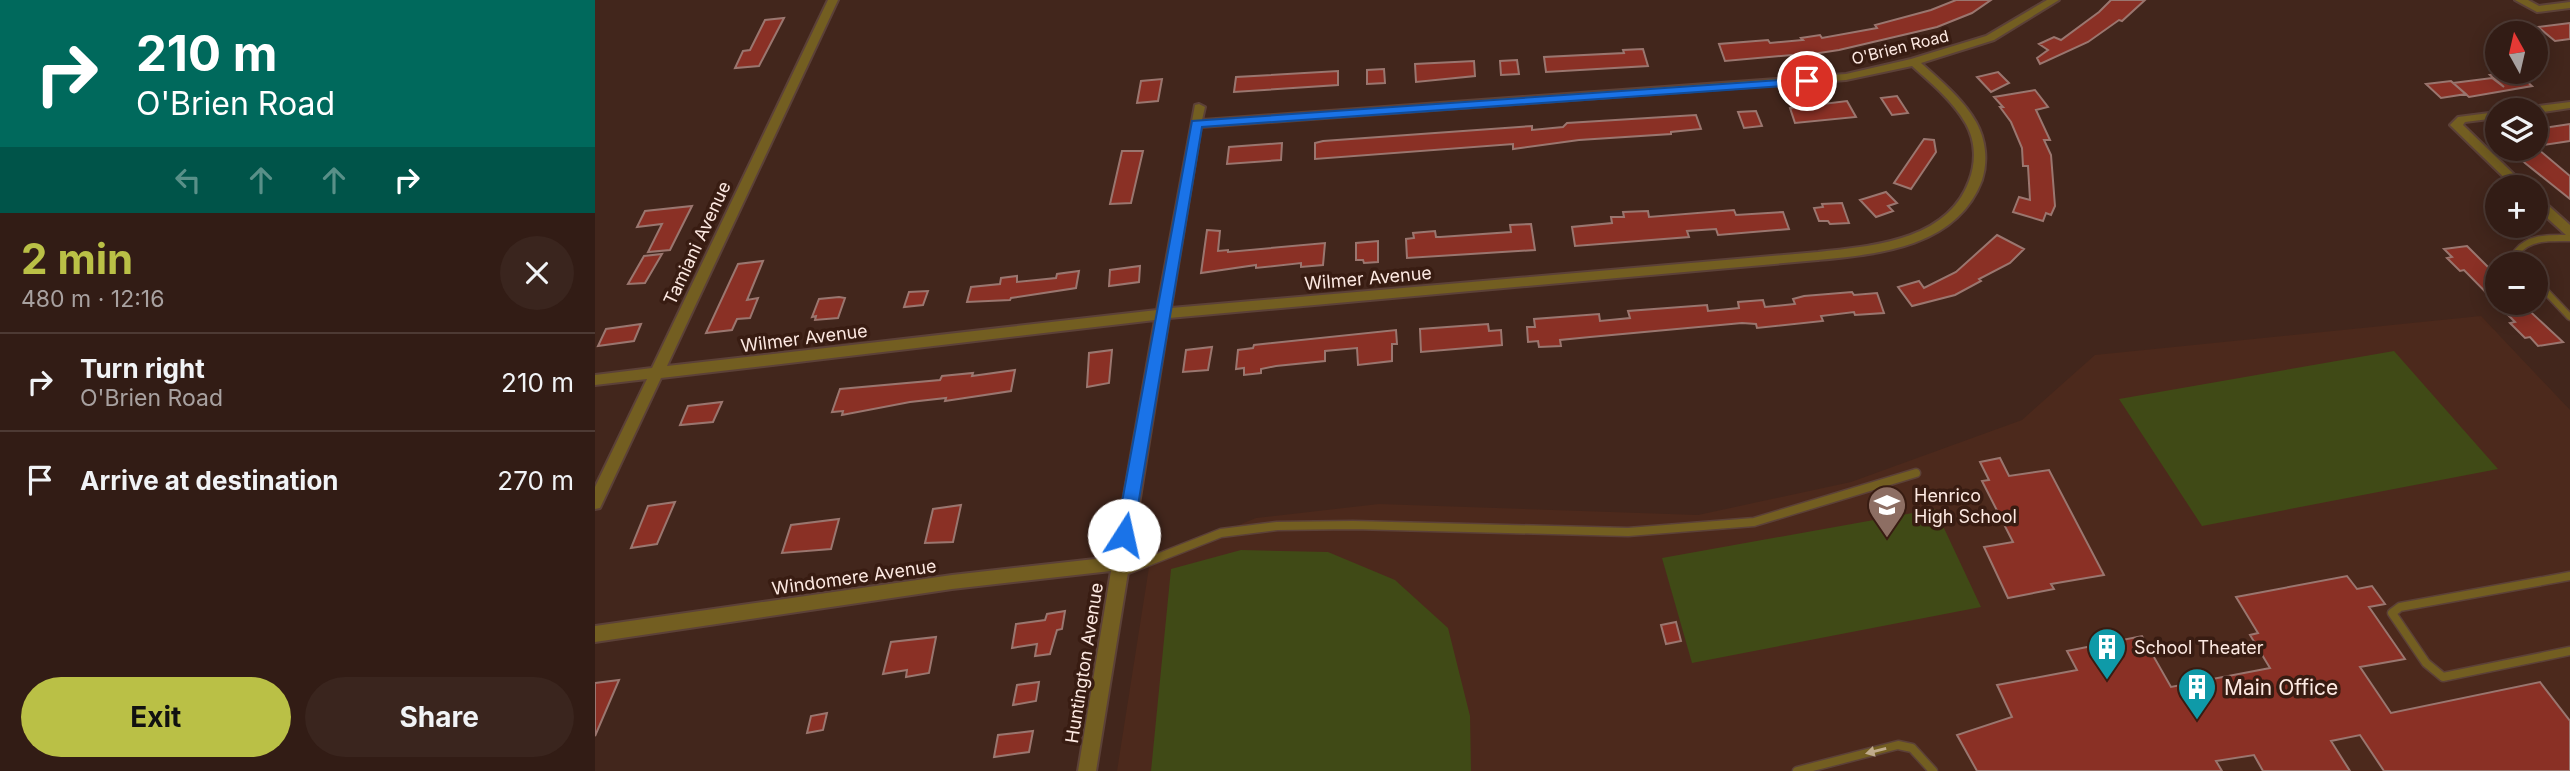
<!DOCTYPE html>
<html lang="en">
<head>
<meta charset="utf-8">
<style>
	:root { --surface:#321c15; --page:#3a251e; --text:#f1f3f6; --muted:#a8a1a0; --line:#4d3a34; --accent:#bac046 }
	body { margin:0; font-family:Inter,sans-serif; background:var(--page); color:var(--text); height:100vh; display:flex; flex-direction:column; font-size:26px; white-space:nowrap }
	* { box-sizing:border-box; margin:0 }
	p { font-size:23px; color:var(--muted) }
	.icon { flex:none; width:38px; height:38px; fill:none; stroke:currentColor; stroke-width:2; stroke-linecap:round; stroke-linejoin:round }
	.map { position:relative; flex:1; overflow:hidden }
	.drawer { display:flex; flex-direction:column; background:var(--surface); width:595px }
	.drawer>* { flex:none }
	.guide { background:#00695c; color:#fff; overflow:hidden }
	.needle { width:46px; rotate:352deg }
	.controls { position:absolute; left:1890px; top:21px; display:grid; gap:14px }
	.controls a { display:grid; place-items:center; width:63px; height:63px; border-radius:50%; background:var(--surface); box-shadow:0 4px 18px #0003,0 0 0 2px var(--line); font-size:35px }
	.pin { position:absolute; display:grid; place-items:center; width:60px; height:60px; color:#fff; margin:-30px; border:4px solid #fff; border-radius:50%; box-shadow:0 2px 7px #0007 }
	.me { position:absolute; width:77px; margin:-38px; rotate:10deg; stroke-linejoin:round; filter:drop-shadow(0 0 5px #0008) }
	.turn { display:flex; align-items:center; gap:24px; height:147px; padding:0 21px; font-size:32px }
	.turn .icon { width:91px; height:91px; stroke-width:2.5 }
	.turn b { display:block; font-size:49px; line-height:60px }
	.lanes { display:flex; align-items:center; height:66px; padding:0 21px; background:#0003; justify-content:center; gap:35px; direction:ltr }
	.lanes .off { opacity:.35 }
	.round { display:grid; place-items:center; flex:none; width:74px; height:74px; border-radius:37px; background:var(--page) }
	.headline { display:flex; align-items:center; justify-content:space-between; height:119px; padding:0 21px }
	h1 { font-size:42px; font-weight:700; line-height:52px; color:var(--accent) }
	.cta { display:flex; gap:14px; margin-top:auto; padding:14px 21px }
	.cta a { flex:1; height:80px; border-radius:42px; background:var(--accent); color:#111; font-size:28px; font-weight:700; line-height:80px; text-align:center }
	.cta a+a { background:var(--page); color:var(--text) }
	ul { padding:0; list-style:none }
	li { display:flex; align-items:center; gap:21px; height:98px; padding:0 21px; border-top:2px solid var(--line) }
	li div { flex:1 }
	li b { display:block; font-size:26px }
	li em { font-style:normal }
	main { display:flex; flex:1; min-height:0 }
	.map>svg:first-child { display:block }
</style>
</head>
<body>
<main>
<section class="drawer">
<div class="guide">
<div class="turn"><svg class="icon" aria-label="right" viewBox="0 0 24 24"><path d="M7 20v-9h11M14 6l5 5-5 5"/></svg><div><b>210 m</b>O'Brien Road</div></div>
<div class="lanes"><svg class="icon off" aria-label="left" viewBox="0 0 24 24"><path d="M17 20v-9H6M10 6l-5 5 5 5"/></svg><svg class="icon off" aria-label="ahead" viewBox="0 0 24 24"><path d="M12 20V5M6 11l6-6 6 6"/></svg><svg class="icon off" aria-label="ahead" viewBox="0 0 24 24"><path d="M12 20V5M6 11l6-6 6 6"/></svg><svg class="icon" aria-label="right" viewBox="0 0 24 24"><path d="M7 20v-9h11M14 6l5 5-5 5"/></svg></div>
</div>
<div class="headline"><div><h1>2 min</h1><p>480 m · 12:16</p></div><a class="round"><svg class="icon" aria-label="close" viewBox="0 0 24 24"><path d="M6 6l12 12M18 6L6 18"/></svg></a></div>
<ul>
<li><svg class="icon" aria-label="right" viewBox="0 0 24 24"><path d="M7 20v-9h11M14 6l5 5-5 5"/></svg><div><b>Turn right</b><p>O'Brien Road</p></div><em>210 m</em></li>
<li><svg class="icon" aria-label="arrive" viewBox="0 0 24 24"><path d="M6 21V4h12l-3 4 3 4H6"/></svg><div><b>Arrive at destination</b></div><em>270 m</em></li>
</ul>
<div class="cta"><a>Exit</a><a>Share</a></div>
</section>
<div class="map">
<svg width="1975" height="771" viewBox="0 0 1975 771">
	<rect width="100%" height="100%" fill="#42261c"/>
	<!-- built -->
	<path fill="#4c291c" d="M 1886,316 L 1975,410 L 1975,771 L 522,771 L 555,561 L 661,518 L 784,504 L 1103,515 L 1256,482 L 1427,420 L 1500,355 Z"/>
	<!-- green -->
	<path fill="#404a16" d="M 1799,351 L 1903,469 L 1607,526 L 1524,399 Z
		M 1340,509 L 1386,607 L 1097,663 L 1067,558 Z
		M 646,550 L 733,552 L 800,580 L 853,628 L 875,716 L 876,771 L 556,771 L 576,569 Z"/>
	<!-- building -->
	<path fill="#8a3025" stroke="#9a766f" stroke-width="2" d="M 1361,0 L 1396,0 L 1377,13 L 1342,27 L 1244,50 L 1198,57 L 1197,55 L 1130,61 L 1124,44 L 1173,40 L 1175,43 L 1208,40 L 1206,38 L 1225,35 L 1227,38 L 1282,28 L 1280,25 L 1336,10 Z
		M 1516,0 L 1550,0 L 1527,21 L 1524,20 L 1493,42 L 1445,64 L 1442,58 L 1453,50 L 1444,44 L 1459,37 L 1466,40 L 1504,12 Z
		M 189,18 L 164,66 L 140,68 L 148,51 L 155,50 L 170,20 Z
		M 1975,23 L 1975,39 L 1960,41 L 1943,27 Z
		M 1048,49 L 1053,66 L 951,72 L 949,57 L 1029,53 L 1028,50 Z
		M 922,60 L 924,74 L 906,75 L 905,61 Z
		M 879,61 L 880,76 L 821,82 L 820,64 Z
		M 789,69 L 790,83 L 772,84 L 772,70 Z
		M 743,71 L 743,85 L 639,92 L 641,77 Z
		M 1403,72 L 1414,83 L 1396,92 L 1382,77 Z
		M 1921,72 L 1937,86 L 1874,97 L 1858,83 L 1897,78 L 1909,87 L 1895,75 Z
		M 567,79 L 563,101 L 542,103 L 546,81 Z
		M 1856,81 L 1871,94 L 1846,98 L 1831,84 Z
		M 1440,90 L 1453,107 L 1441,110 L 1455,140 L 1449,140 L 1456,155 L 1460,206 L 1456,215 L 1451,213 L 1448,221 L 1418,212 L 1424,197 L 1435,200 L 1433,166 L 1428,166 L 1427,148 L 1416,122 L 1405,107 L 1408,107 L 1399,97 Z
		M 1302,96 L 1313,113 L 1297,115 L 1286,98 Z
		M 1252,101 L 1261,117 L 1200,123 L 1195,108 Z
		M 1161,111 L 1167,126 L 1149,128 L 1143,112 Z
		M 1101,115 L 1106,129 L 1076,132 L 1076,134 L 984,140 L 918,149 L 918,144 L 720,159 L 720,143 L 728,141 L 937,126 L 937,130 L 968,127 L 972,123 Z
		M 1975,124 L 1975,141 L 1941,146 L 1941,129 Z
		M 1329,139 L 1339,140 L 1341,152 L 1316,189 L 1299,183 Z
		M 687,143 L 686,160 L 632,164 L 634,147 Z
		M 1919,149 L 1943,149 L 1975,176 L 1975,199 L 1930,163 L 1920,154 L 1924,153 Z
		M 527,151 L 548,151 L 536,203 L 515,204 Z
		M 1291,192 L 1302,203 L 1293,206 L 1298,211 L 1281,217 L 1265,200 Z
		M 1247,203 L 1254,223 L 1235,224 L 1233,221 L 1224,221 L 1219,208 L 1228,207 L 1227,204 Z
		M 97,206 L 75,250 L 53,252 L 67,224 L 42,227 L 50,211 Z
		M 1139,210 L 1141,215 L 1188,212 L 1194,229 L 1123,235 L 1121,229 L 1092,231 L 1094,237 L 980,246 L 977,227 L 1017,223 L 1016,217 L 1029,217 L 1028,212 L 1053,211 L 1054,217 Z
		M 936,224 L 940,250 L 812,258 L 811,239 L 819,238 L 818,233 L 840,231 L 841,237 L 845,237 L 916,232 L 915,225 Z
		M 612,230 L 625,231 L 623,251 L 633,250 L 633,252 L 730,243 L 728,265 L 706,267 L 706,263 L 661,268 L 661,265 L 606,273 Z
		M 1402,235 L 1429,249 L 1415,263 L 1384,279 L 1386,281 L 1360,295 L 1317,306 L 1303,287 L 1324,281 L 1329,288 L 1361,272 Z
		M 783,241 L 783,262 L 769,263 L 768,260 L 761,260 L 761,243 Z
		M 1872,246 L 1902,276 L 1902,303 L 1926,303 L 1968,342 L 1943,346 L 1935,337 L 1930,338 L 1915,323 L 1920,322 L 1869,270 L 1865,271 L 1852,258 L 1857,257 L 1849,249 Z
		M 67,254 L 50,283 L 33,284 L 49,256 Z
		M 168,261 L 152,300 L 163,298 L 155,318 L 142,319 L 137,330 L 111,333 L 143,264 Z
		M 545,266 L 544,282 L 514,286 L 515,270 Z
		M 484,271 L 481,288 L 416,298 L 415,300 L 372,302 L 376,287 L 405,284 L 406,278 L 422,276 L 422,282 L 461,278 L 462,274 Z
		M 333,291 L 328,305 L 309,307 L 314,292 Z
		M 1257,292 L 1259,295 L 1282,293 L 1289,313 L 1260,315 L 1259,312 L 1226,316 L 1228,321 L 1162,328 L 1161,324 L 1147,323 L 995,337 L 965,340 L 966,346 L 944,347 L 943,341 L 933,342 L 932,327 L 940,327 L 939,319 L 1004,314 L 1005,321 L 1035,318 L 1033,311 L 1112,305 L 1113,311 L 1144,308 L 1143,302 L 1168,300 L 1170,307 L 1200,304 L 1198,299 L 1209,296 Z
		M 244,297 L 250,298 L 243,318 L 220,320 L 221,316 L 217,317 L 224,299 Z
		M 46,324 L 39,341 L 3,346 L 11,329 Z
		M 893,324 L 894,331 L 906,330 L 907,345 L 826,352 L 825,329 Z
		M 801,330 L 802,344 L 797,344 L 797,361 L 763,365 L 762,348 L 730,351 L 730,361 L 681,366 L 666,369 L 666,373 L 649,375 L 649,368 L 641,369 L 643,350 L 658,348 L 659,345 Z
		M 617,347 L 613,370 L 588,372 L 591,350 Z
		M 517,350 L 514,383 L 492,387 L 494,353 Z
		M 420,370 L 416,391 L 350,401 L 351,398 L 315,402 L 247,415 L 248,411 L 237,412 L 245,389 L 345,380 L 347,376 L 378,373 L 377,376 Z
		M 127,402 L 118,422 L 85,425 L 93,406 Z
		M 1405,458 L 1414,476 L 1454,470 L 1509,575 L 1456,584 L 1459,589 L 1413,598 L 1389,547 L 1418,542 L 1387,481 L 1394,480 L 1385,462 Z
		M 80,502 L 62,544 L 36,548 L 53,506 Z
		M 366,505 L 358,542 L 330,543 L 338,509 Z
		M 244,519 L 236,549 L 187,553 L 196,525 Z
		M 1752,576 L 1762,589 L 1777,586 L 1790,604 L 1774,607 L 1810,659 L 1765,667 L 1796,713 L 1945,682 L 1975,721 L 1975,771 L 1789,771 L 1765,735 L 1736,741 L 1755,771 L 1668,771 L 1659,755 L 1621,761 L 1627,771 L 1382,771 L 1362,735 L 1417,717 L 1402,685 L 1482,670 L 1472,651 L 1547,636 L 1576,687 L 1675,668 L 1655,635 L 1663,633 L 1641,597 Z
		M 470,611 L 467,629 L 462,630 L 455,654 L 440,656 L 442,644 L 417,648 L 421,624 L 450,620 L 452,614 Z
		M 1081,622 L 1086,641 L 1071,644 L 1066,625 Z
		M 341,637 L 334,673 L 311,677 L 312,670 L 288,674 L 296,642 Z
		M 24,680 L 0,736 L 0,683 Z
		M 444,682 L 441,701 L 418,705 L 422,685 Z
		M 232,713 L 228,730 L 212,733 L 216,716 Z
		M 438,731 L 434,752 L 399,757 L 403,735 Z"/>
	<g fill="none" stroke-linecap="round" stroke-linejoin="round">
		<defs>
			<path id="service-far1" d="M 1926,264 L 1922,252 C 1935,236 1956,238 1975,238
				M 1941,281 L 1975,317"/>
			<path id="service" d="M 527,572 L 626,533 L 682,526 L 758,525 L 1033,532 L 1159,522 L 1321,473
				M 1975,576 L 1805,607 L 1797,613 L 1831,663 L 1848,677 L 1975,651
				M 1202,771 L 1303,745 L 1317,748 L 1338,771"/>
			<path id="minor" d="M 233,0 L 243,0 L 72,366 L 562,310 L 600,105 L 604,104 L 610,107 L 607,120 L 1251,74 L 1316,59 L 1391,36 L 1452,0 L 1464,0 L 1399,40 L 1326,63 C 1346,81 1368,99 1381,122 C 1391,140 1393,161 1387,180 C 1362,247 1285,254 1223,260 L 574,318 L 501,771 L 483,771 L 516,571 L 357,589 L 0,642 L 0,626 L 357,575 L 518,557 L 560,320 L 66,378 L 5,508 L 0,509 L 0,487 L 52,379 L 0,385 L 0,375 L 57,368 ZM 1317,66 C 1336,83 1358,101 1371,124 C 1381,142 1381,163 1374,181 C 1352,241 1277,246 1223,252 L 576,308 L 606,127 L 1251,80 Z
				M 1920,0 L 1933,0 L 1944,6 L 1975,2 L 1975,8 L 1942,12 Z
				M 1975,102 L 1975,108 L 1941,113 L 1941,110 L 1930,110 L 1936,107 Z
				M 1902,112 L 1902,118 L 1870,122 L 1868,125 L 1932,187 L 1919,187 L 1855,125 L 1863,117 Z
				M 1941,197 L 1945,198 L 1975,225 L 1975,236 L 1971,235 L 1941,208 Z"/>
		</defs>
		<!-- service-far1 casing -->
		<use href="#service-far1" stroke="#5c4138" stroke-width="9"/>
		<!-- service casing -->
		<use href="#service" stroke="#5c4138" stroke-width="11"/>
		<!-- minor casing -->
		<use href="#minor" stroke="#5c4138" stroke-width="4"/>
		<!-- service-far1 -->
		<use href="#service-far1" stroke="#735e21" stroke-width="6"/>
		<!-- service -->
		<use href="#service" stroke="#735e21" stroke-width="8"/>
		<!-- minor -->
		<use href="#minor" fill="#735e21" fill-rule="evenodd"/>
	</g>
	<!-- one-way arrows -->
	<defs><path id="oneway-solid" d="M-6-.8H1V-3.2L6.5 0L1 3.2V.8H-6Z" transform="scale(1.75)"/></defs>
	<use fill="#bfaa8b" href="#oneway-solid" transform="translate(1281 751) rotate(166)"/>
	<!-- route -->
	<path fill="#1a73e8" stroke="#114b97" stroke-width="2" d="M 1212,78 L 1216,79 L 1216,84 L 607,127 L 538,535 L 536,540 L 529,543 L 523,540 L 521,535 L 597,121 Z"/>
	<!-- icons -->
	<defs>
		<symbol id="school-pin" viewBox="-11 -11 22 30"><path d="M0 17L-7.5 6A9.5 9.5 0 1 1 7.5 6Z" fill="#8d6e63" stroke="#381c12"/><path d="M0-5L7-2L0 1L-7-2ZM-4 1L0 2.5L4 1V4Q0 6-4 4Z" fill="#fff"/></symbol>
		<symbol id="building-pin" viewBox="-11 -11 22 30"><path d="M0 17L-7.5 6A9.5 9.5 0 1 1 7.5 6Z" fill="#0f9aa8" stroke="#381c12"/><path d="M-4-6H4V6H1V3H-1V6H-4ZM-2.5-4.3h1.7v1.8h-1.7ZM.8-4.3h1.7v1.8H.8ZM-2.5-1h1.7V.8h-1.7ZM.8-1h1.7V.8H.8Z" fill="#fff"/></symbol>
	</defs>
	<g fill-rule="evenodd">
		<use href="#school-pin" x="1270" y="483" width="44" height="60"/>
		<use href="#building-pin" x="1490" y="625" width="44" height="60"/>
		<use href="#building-pin" x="1580" y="665" width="44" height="60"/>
	</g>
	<g text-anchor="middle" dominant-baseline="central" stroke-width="7" stroke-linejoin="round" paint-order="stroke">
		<!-- far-street labels -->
		<g font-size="16" fill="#fde9e2" stroke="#381c12">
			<text transform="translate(1305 47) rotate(-14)">O'Brien Road</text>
		</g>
		<!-- street labels -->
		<g font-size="18" fill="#fde9e2" stroke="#381c12">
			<text transform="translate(102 243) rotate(-65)">Tamiani Avenue</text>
			<text transform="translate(773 278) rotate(-5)">Wilmer Avenue</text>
			<text transform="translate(209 338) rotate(-7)">Wilmer Avenue</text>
			<text transform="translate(259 577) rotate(-8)">Windomere Avenue</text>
			<text transform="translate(489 663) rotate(-81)">Huntington Avenue</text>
		</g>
		<!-- poi labels -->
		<g font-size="18" fill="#fde9e2" stroke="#381c12" text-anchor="start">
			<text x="1319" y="495">Henrico<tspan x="1319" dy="21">High School</tspan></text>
			<text x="1539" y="647">School Theater</text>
		</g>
		<!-- near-poi labels -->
		<g font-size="21" fill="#fde9e2" stroke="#381c12" text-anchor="start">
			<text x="1629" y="687">Main Office</text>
		</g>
	</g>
</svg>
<div class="controls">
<a><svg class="needle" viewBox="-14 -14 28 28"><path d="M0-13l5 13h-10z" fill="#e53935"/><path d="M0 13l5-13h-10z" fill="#a8a1a0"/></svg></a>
<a><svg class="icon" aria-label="layers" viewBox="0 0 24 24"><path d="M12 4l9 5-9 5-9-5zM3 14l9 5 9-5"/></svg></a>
<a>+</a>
<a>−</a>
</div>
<div class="pin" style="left:1212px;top:81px;background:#d93025"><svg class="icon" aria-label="arrive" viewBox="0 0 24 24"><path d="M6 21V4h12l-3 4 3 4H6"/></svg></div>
<svg class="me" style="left:529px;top:535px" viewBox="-20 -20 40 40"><circle r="19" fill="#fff"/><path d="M0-13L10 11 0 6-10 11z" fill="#1a73e8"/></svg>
</div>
</main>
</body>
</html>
